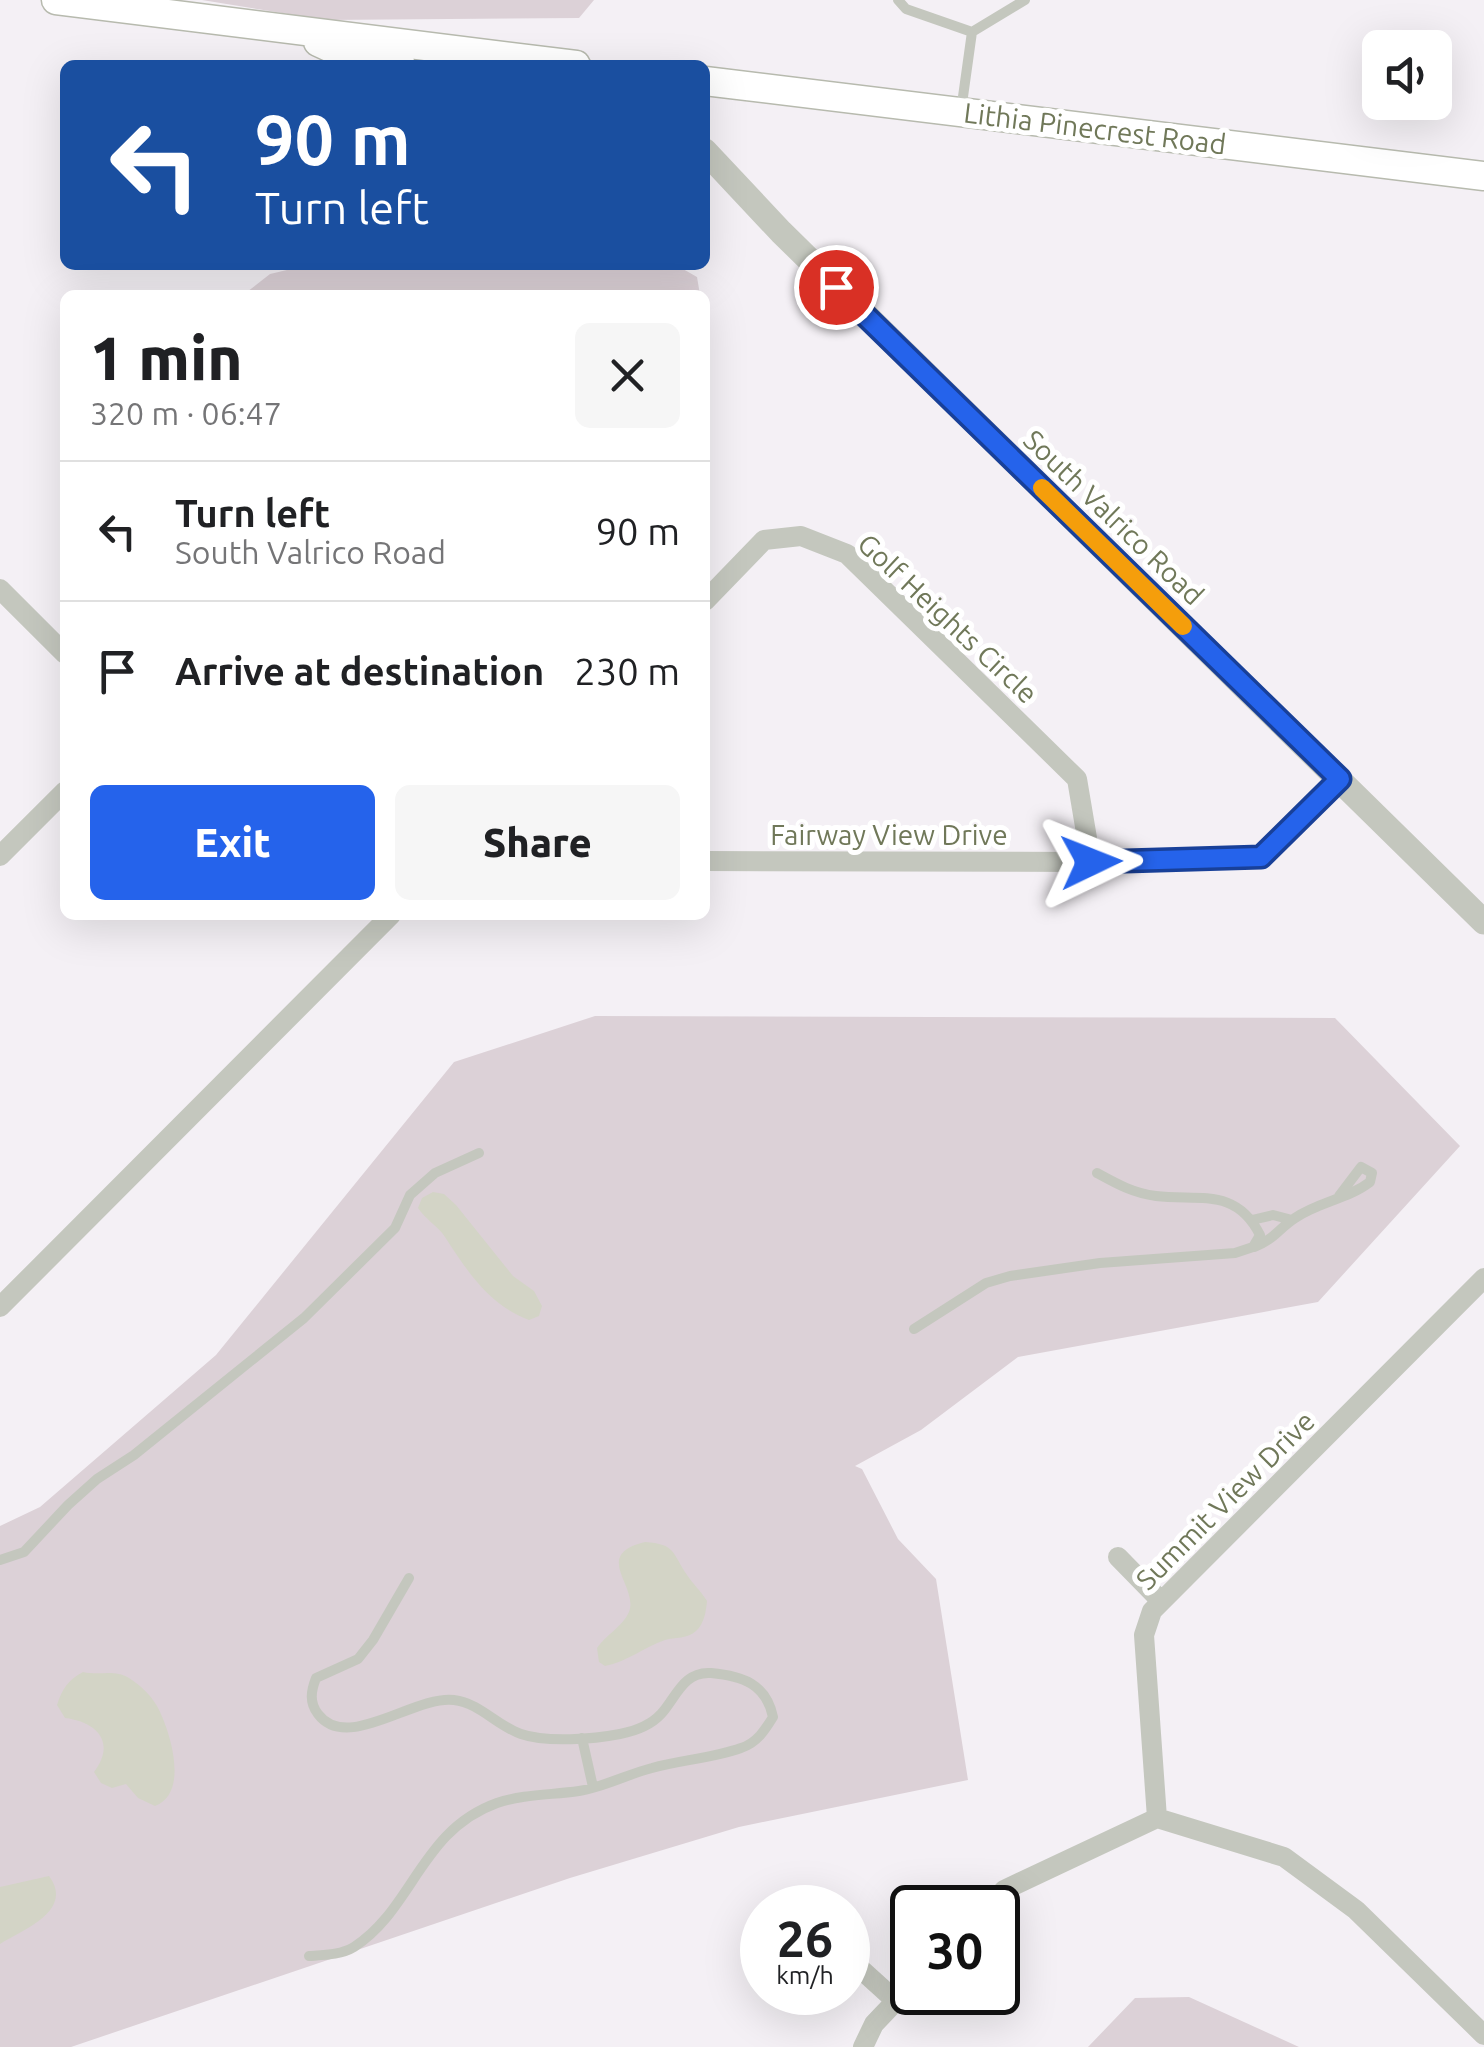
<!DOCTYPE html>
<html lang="en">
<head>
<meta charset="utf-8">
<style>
	:root { --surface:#fff; --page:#f6f6f6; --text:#202124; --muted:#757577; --line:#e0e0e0; --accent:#2563eb }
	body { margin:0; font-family:Ubuntu,sans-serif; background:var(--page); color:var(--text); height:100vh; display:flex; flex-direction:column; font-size:38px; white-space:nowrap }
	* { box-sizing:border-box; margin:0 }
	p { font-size:32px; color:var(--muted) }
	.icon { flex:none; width:55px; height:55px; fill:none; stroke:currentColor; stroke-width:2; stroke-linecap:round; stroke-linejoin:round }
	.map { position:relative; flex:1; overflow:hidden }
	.details { position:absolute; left:60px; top:290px; width:650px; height:630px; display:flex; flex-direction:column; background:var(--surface); border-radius:15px; box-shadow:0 10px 40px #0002 }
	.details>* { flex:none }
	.hud { position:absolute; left:60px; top:60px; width:650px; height:210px; border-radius:15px; box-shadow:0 10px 40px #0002; background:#1a4fa0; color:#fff; overflow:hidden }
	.buttons { position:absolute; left:1362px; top:30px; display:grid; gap:20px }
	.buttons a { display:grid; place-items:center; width:90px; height:90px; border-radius:15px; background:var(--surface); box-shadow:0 10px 40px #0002; font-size:50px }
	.speed { position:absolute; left:740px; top:1885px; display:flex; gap:20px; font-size:50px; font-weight:700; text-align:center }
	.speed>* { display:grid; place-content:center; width:130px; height:130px; border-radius:50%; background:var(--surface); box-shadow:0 10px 40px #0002; line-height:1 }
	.speed small { font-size:25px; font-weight:400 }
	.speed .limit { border:5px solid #111; border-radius:15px; background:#fff; color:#111 }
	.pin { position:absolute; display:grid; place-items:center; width:85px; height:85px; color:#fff; margin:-42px; border:5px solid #fff; border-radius:50%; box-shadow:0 2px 10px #0007 }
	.me { position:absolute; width:110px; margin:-55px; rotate:88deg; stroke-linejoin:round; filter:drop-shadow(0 0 8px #0008) }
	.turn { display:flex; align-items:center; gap:35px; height:210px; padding:0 30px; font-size:45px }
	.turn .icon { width:130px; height:130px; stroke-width:2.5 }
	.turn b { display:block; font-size:70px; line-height:85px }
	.round { display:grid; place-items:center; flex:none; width:105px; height:105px; border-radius:15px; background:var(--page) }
	.head { display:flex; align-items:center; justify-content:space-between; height:170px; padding:0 30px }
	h1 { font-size:60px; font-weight:800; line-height:75px }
	.primary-button { display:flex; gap:20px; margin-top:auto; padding:20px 30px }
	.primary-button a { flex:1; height:115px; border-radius:15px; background:var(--accent); color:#fff; font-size:40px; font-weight:800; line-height:115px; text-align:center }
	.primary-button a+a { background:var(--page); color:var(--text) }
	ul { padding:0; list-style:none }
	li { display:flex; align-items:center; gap:30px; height:140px; padding:0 30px; border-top:2px solid var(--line) }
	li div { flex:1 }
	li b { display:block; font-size:38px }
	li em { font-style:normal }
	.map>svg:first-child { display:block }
</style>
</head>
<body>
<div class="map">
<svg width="1484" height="2047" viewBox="0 0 1484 2047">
	<rect width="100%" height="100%" fill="#f4f0f5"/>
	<!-- green -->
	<path fill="#dcd1d7" d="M 202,0 L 594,0 L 579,18 L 326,20 Z
		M 308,265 L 676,265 L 697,277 L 700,295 L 243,295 L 270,274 Z
		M 595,1016 L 1335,1018 L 1460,1146 L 1318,1302 L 1018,1357 L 921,1430 L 855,1466 L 862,1469 L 898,1539 L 936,1579 L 968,1780 L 739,1827 L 570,1878 L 71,2047 L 0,2047 L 0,1526 L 40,1507 L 216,1355 L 454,1062 Z
		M 1189,1997 L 1299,2047 L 1088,2047 L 1135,1998 Z"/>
	<!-- water -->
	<path fill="#d3d4c6" d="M 433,1192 L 444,1194 L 456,1205 L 513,1276 L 534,1291 L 542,1306 L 539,1316 L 529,1320 C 489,1305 467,1271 445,1237 C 438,1226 426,1220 418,1208 L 422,1198 Z
		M 645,1542 C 676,1544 672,1553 687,1575 C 693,1584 701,1591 707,1601 C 706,1612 704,1624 696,1631 C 688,1639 675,1637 665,1640 C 644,1647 627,1662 605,1666 L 599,1662 L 597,1648 C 606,1635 623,1626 629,1612 C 639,1586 591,1555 645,1542 Z
		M 83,1672 C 100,1676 114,1669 129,1678 C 140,1685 150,1694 157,1706 C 170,1730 190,1793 155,1806 L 138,1798 L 126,1784 L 112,1788 L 101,1783 L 94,1772 C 116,1743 98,1722 65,1718 L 57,1705 C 62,1689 68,1680 83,1672 Z
		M 49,1876 C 75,1911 22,1930 0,1944 L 0,1887 Z"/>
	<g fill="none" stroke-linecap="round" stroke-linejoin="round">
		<defs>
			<path id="secondary" d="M 56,0 L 576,65
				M 318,42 L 344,54 L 401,65
				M 705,81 L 1484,176"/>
		</defs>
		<!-- secondary casing -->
		<use href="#secondary" stroke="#b7baae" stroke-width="31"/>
		<!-- service -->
		<path stroke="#c4c7be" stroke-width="10" d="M 898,0 L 906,9 L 972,32 L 1025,0
			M 961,111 L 972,32
			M 1252,1220 L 1273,1215 L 1292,1220
			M 1254,1247 C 1276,1238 1277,1230 1295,1218 C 1318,1202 1348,1199 1370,1182 L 1372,1173 L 1361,1167 L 1339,1196
			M 914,1329 L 986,1283 L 1010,1276 L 1100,1263 L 1235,1253 L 1253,1247 L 1260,1235 C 1236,1187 1199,1201 1156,1196 C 1133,1193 1117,1184 1097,1173
			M 0,1560 L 24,1552 L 68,1505 L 97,1479 L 134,1455 L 304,1318 L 395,1228 L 410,1195 L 435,1173 L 479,1153
			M 582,1738 L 593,1787
			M 309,1956 C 324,1955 341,1955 354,1947 C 413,1909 421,1830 497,1803 C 524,1794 551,1795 579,1791 C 604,1787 628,1774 652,1768 C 681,1760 713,1758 741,1748 C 757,1743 765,1730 773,1717 C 766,1684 743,1676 711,1673 C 683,1671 676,1698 661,1714 C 650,1726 635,1731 620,1734 C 594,1739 547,1743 521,1734 C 497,1726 480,1703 454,1700 C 414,1695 347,1753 318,1714 C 309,1702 311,1691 316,1678 L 358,1659 L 373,1640 L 409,1578"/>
		<!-- minor -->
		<path stroke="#c4c7be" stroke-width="20" d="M 0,589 L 65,654
			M 705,601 L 764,540 L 801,536 L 847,554 L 1077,779 L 1091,862
			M 0,856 L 65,791
			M 705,861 L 1091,862 L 1261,857 L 1339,779
			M 0,1307 L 391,915
			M 1118,1557 L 1161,1601
			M 1157,1818 L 1144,1635 L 1152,1611 L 1484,1278
			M 987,1908 L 1004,1890 L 1157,1818 L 1284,1857 L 1356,1910 L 1484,2035
			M 854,1963 L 896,2001
			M 863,2047 L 874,2024 L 912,1984"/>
		<!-- tertiary -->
		<path stroke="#c4c7be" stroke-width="25" d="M 705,151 L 781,232 L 1484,922"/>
		<!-- secondary -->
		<use href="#secondary" stroke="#fff" stroke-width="28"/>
	</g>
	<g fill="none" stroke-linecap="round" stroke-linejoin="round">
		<defs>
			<path id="route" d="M 836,287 L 1340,779 L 1261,857 L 1091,862"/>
		</defs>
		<!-- route casing -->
		<use href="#route" stroke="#184099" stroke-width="25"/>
		<!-- route -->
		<use href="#route" stroke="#2563eb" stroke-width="18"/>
		<!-- slow -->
		<path stroke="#f59e0b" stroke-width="18" d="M 1042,488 L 1183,626"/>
	</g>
	<g text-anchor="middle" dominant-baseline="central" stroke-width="10" stroke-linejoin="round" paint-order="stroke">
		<!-- street labels -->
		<g font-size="28" fill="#707859" stroke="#fff">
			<text transform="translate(1095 128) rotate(7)">Lithia Pinecrest Road</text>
			<text transform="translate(1114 517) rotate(44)">South Valrico Road</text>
			<text transform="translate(948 618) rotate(43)">Golf Heights Circle</text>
			<text x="889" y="834">Fairway View Drive</text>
			<text transform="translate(1225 1500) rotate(-45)">Summit View Drive</text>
		</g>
	</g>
</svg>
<div class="buttons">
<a><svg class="icon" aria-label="sound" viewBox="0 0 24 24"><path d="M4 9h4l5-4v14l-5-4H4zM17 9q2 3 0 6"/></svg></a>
</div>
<div class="speed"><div>26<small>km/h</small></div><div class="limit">30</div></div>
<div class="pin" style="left:836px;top:287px;background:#d93025"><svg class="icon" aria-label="arrive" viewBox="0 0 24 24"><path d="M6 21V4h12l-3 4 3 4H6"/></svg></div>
<svg class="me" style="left:1091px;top:862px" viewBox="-20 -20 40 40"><path d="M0-17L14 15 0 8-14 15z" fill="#2563eb" stroke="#fff" stroke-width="4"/></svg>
<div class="hud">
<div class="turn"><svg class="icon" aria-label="left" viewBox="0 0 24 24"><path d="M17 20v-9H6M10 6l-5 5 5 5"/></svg><div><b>90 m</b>Turn left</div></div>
</div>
<section class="details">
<div class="head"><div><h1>1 min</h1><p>320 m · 06:47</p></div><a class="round"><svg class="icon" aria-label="close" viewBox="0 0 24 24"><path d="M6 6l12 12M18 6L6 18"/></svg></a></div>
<ul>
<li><svg class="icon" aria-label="left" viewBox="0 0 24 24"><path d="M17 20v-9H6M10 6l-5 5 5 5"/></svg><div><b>Turn left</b><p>South Valrico Road</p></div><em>90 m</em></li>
<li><svg class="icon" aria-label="arrive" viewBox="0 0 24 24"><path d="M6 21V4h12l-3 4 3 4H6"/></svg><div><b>Arrive at destination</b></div><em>230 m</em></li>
</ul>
<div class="primary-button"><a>Exit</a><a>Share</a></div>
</section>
</div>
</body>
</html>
